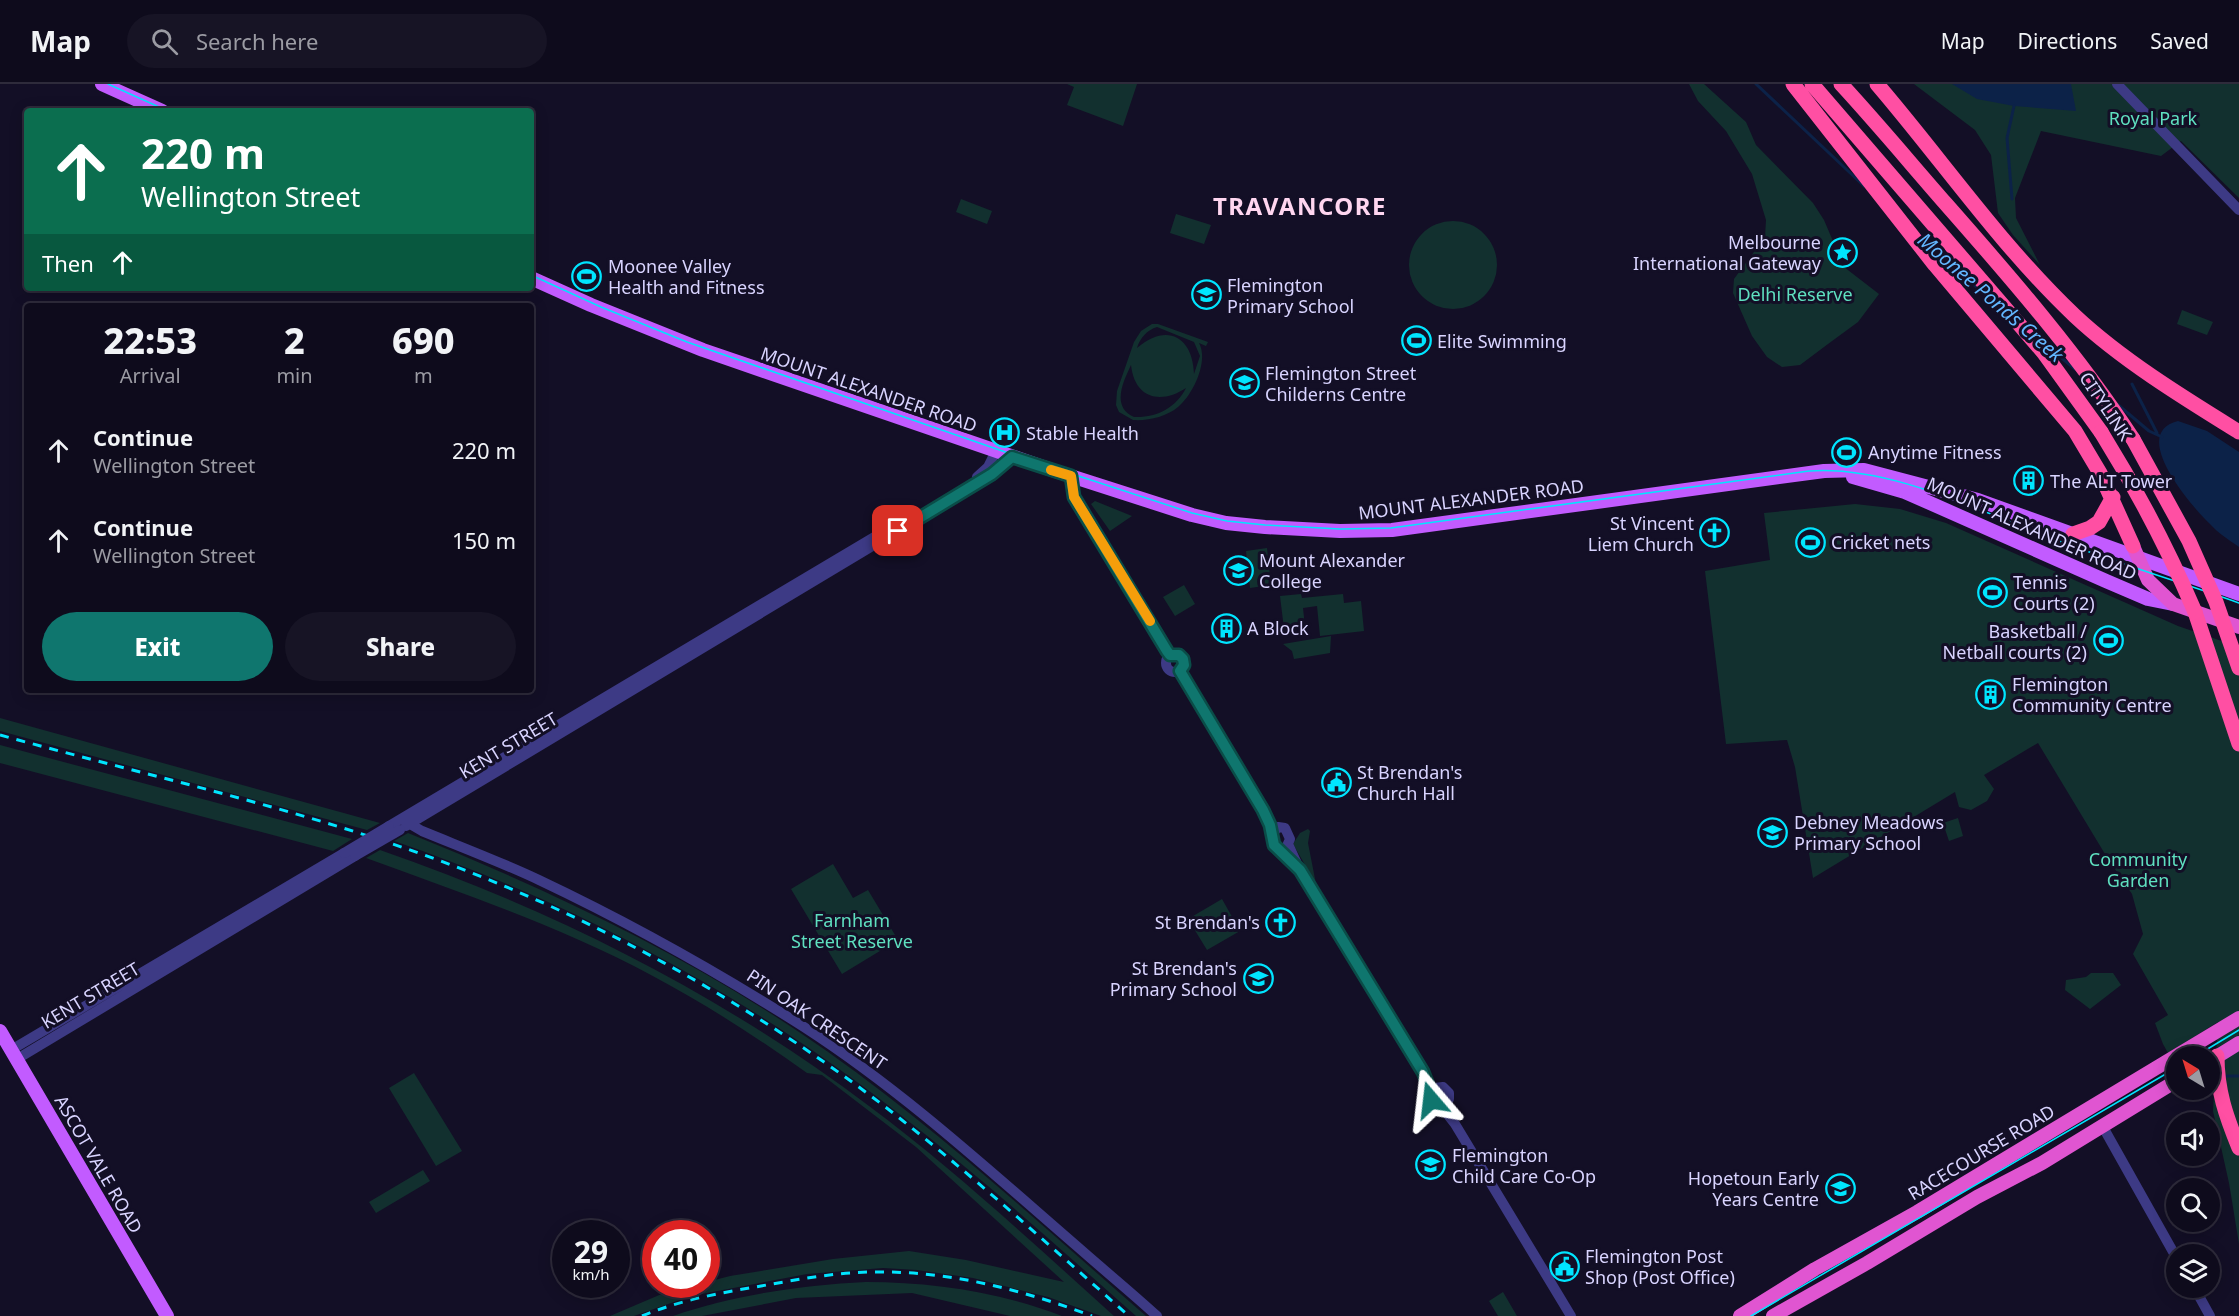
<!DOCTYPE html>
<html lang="en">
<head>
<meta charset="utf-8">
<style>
	:root { --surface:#0e0b1c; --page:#171425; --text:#f1f3f6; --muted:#9b9ba3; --line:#2e2b3b; --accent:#0f766e }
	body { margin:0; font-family:"Noto Sans",sans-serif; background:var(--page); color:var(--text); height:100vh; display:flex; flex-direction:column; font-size:22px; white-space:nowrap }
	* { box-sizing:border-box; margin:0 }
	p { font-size:20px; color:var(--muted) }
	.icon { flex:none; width:33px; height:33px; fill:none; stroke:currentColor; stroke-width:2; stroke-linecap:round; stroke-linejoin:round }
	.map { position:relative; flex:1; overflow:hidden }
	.sheet { position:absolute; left:24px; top:219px; width:510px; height:390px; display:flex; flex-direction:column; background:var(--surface); border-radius:6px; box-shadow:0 3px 15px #0003,0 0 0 2px var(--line) }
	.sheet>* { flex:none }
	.guide { position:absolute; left:24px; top:24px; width:510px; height:183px; border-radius:6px; box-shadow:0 3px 15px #0003,0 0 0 2px var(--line); background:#0b6e4f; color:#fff; overflow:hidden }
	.needle { width:39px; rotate:322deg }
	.buttons { position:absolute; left:2166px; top:962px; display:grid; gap:12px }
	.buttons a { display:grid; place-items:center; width:54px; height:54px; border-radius:50%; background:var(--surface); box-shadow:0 3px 15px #0003,0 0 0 2px var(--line); font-size:30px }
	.speed { position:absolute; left:552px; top:1136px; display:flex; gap:12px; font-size:30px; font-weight:700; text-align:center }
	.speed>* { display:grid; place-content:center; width:78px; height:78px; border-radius:50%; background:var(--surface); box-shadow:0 3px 15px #0003,0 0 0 2px var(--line); line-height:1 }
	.speed small { font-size:15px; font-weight:400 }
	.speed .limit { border:9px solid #d22; background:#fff; color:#111 }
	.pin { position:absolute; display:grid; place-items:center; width:51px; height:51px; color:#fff; margin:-26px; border-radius:12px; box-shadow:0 3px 9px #0006 }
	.me { position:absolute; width:66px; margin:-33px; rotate:343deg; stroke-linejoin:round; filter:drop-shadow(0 0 4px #0008) }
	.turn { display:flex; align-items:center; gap:21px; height:126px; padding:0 18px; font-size:27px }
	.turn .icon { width:78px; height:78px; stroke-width:2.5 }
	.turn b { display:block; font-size:42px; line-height:51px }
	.then { display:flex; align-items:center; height:57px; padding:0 18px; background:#0003; gap:12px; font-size:22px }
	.eta { display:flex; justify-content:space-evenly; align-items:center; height:102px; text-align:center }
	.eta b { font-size:36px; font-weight:800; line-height:42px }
	.button { display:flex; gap:12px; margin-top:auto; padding:12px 18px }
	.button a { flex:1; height:69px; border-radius:36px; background:var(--accent); color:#fff; font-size:24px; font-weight:800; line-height:69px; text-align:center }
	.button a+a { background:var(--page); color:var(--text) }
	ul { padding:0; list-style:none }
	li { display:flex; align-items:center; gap:18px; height:90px; padding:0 18px }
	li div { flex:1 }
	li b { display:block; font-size:22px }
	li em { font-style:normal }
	header { display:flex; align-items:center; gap:36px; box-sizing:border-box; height:84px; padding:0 30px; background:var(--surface); border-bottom:2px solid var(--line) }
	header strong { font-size:28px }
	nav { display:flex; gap:33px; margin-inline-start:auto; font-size:21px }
	.search { width:420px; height:54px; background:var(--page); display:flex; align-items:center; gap:15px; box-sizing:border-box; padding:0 21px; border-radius:33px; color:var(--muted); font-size:22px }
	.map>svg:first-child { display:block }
</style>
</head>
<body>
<header>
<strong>Map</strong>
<div class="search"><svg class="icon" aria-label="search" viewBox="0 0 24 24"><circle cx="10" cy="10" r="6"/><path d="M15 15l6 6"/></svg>Search here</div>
<nav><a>Map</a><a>Directions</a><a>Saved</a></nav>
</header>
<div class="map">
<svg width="2239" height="1232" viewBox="0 0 2239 1232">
	<rect width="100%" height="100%" fill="#130f26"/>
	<!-- green -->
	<path fill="#12302f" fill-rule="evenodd" d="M 1067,0 L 1137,0 L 1123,42 L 1067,21 L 1074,3 Z
		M 1689,0 L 1704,0 L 1746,38 L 1756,61 L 1813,119 L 1824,136 L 1844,183 L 1879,210 L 1858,238 L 1828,260 L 1800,281 L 1782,283 L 1767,273 L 1752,252 L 1733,209 L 1734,195 L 1765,153 L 1766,136 L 1752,90 L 1726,47 L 1698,17 Z
		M 1914,0 L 2239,0 L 2239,114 L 2181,57 L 2161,72 L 2041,47 L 2015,114 L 2016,134 L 2040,181 L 2013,151 L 1998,129 L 1991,71 L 1975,46 Z
		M 961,115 L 992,127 L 987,140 L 956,128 Z
		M 1176,130 L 1211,141 L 1204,160 L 1170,149 Z
		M1409 181a44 44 0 1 1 88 0a44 44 0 1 1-88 0Z
		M 2182,226 L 2213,238 L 2207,251 L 2177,240 Z
		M 1152,240 L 1158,240 L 1208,258 L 1206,262 L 1199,259 C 1209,277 1193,311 1178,323 C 1166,333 1148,337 1133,336 L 1119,328 L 1116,321 L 1117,307 L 1134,258 L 1141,247 ZM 1157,243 L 1194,258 L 1200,272 L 1194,290 C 1193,253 1167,238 1137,264 C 1140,254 1147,246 1157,243 ZM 1131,281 C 1135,316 1162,320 1186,304 C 1176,324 1156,334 1134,333 C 1111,323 1123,298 1131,281 Z
		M 1095,417 L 1132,432 L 1110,447 L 1091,420 Z
		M 1855,420 L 1900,425 L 1946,439 L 2178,542 L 2239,563 L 2239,1160 L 2229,1099 L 2213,1027 L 2218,938 L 2168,969 L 2163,960 L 2155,939 L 2168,931 L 2133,870 L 2143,850 L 2132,810 L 2108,775 L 2038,659 L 1984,691 L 1994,705 L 1987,717 L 1971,726 L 1959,723 L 1955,708 L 1813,794 L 1795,683 L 1787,656 L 1726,660 L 1705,487 L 1770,476 L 1764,429 Z
		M 1267,464 L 1271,501 L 1250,504 L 1246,467 Z
		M 1184,501 L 1195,520 L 1175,532 L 1163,513 Z
		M 1301,510 L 1302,514 L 1343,510 L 1344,519 L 1361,517 L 1364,547 L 1320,552 L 1317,522 L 1303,524 L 1305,543 L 1284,545 L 1280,512 Z
		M 1331,552 L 1330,569 L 1294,575 L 1292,567 L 1283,560 Z
		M 0,634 L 380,739 L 367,746 L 0,647 Z
		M 0,661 L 352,755 L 333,767 L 0,679 Z
		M 1958,734 L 1963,752 L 1949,757 L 1943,739 Z
		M 1308,745 L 1310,747 L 1308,759 L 1316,800 L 1293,760 L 1300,749 Z
		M 408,749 C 544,804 677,866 799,948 C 924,1032 1033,1134 1146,1232 L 1136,1232 C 1058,1163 981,1093 898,1029 C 747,911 575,819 394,757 Z
		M 380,766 C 556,827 720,910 869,1022 C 955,1086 1034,1160 1114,1232 L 1101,1232 L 1048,1213 L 973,1194 L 917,1186 L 883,1184 L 807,1190 L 691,1212 L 634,1232 L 610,1232 L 664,1209 L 706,1200 L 707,1198 L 730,1192 L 833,1175 L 909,1167 L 966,1176 L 1064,1198 L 916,1063 L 822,991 L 807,989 C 736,938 659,891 579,856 C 509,825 437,800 366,774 Z
		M 833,780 L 853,814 L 868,806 L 898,856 L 842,890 L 791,805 Z
		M 1222,815 L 1240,847 L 1207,866 L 1188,835 Z
		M 2091,889 L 2113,889 L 2121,901 L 2090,925 L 2065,906 L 2066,896 L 2086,893 Z
		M 414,989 L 462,1067 L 436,1082 L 389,1004 Z
		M 423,1086 L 430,1097 L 376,1129 L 369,1118 Z
		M 866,1198 C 932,1198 1000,1208 1062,1232 L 1010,1232 L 912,1209 L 796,1214 L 702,1232 L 673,1232 C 734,1211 802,1201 866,1198 Z
		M 1503,1208 L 1517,1232 L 1498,1232 L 1489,1217 Z"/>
	<!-- water -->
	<path fill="#0c2248" d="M 1952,0 L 2071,0 L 2076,27 L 2014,22 L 1977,15 Z
		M 2178,337 L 2207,347 L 2239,368 L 2239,463 C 2229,456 2218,449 2210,440 C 2191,422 2128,349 2178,337 Z"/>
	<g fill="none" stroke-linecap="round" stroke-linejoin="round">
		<!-- stream -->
		<path stroke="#0c2248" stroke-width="3" d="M 1756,0 L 1864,102
			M 2012,115 L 2007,54 L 2014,22
			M 1927,159 L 1982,208
			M 2047,262 L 2075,285
			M 2132,300 L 2157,349
			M 2117,320 L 2149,347 L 2162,353
			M 2225,992 L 2239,992"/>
		<!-- tertiary -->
		<path stroke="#3d3a85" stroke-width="10" d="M 2117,0 L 2239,126
			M 1071,392 L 1074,413 L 1170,571
			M 977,393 L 988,383 L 996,367
			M1166 579a9 9 0 1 1 18 0a9 9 0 1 1-18 0Z
			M 1180,587 L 1263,726 L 1272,752
			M 410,740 L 422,747 C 461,763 501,778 539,796 C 630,839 719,889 804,943 C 903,1007 990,1087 1079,1164 C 1105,1187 1132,1209 1157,1232
			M 389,742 L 881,449
			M 406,742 L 989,392 L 1013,373
			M 1278,743 L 1285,744 L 1290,755 L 1287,762 L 1281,767 L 1276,765 C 1271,757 1271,750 1278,743 Z
			M 1288,760 L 1300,786 L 1423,988 L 1431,1008 L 1432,1018 L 1437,1021 L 1443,1021 L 1449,1015 L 1449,1009 L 1443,1003 L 1435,1004 L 1431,1008
			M 11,966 L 344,769
			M 17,975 L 355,772
			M 1440,1021 L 1455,1040 L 1571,1232
			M 2103,1043 L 2176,1173
			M 2194,1203 L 2210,1232"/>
		<!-- primary -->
		<path stroke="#c25bff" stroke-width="14" d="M 102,0 L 162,27
			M 531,194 L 591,221 L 703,266 L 1052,386 L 1192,431 L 1226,439 L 1265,443 L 1340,447 L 1392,446 L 1824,387 L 1864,386 L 1978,416 L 2239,510
			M 1853,393 L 1905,408 L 2106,497 L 2148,515 L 2173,520
			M 0,947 L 167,1232"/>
		<!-- trunk -->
		<path stroke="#e055d1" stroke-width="14" d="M 2133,462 L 2148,496 L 2173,520 L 2239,543
			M 2210,977 L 2239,959
			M 1740,1232 L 1815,1185 L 1917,1128 L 2239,934
			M 1773,1232 L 1867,1179 L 1977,1113 L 2042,1079 L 2176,997"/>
		<!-- motorway -->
		<path stroke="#ff4fa3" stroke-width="15" d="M 1793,0 L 1935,181 L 2075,347 L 2100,389 L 2133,462
			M 1812,0 L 2044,269 L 2101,348
			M 1841,0 C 1877,39 1911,80 1946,120 C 2012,195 2078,271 2133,355
			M 1877,0 C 1943,77 2001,162 2075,232 C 2122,276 2184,314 2239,348
			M 2073,450 L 2090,444 L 2099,438 L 2113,413
			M 2195,528 L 2239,660
			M 2217,972 C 2217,1007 2226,1032 2239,1064"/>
		<!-- tram -->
		<path stroke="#00e5ff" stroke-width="1.5" d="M 108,0 L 168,27
			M 531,191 L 601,223 L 687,258 L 1014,371 L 1192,429 L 1227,437 L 1265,441 L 1340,445 L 1391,444 L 1809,387 C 1893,381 1984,430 2062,458 C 2120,480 2180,498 2239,519
			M 2196,972 L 2239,946
			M 1751,1232 L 2176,984"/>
		<!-- rail -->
		<path stroke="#00e5ff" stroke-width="3" stroke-dasharray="9 8" stroke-linecap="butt" d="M 0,651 C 152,693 307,726 454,782 C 609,841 757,924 888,1025 C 971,1090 1050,1162 1129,1232
			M 642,1232 C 680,1216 720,1209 761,1202 C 801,1195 842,1187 883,1188 C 954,1188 1026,1207 1092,1232"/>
		<!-- tertiary-bridge -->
		<path stroke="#3d3a85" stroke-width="10" d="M 344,769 L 389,742
			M 355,772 L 400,746"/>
		<!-- motorway-bridge -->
		<path stroke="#ff4fa3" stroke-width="15" d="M 2101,348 C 2137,406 2168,465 2195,528
			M 2133,355 L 2189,457 L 2216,518 L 2239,584"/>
	</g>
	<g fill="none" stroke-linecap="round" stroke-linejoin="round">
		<defs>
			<path id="route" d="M 898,447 L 992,390 L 1012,373 L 1071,392 L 1074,413 L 1167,567 L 1170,571 L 1179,571 L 1183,575 L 1184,581 L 1180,587 L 1263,726 L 1270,741 L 1274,761 L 1300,786 L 1423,988 L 1431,1008 L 1431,1016"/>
		</defs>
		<!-- route casing -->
		<use href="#route" stroke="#0a4d48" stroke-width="15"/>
		<!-- route -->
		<use href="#route" stroke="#0f766e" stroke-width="10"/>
		<!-- slow -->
		<path stroke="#f59e0b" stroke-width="10" d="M 1051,386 L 1071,392 L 1074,413 L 1150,537"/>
	</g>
	<!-- icons -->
	<defs>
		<symbol id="sight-ring" viewBox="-11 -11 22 22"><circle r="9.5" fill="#130f26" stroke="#00e5ff" stroke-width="1.5"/><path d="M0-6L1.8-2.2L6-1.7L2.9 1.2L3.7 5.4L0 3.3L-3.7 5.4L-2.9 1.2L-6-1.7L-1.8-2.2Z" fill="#00e5ff"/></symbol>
		<symbol id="stadium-ring" viewBox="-11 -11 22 22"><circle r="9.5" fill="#130f26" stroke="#00e5ff" stroke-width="1.5"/><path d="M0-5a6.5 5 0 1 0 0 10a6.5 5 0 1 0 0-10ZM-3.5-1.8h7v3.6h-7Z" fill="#00e5ff"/></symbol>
		<symbol id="school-ring" viewBox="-11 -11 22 22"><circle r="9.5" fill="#130f26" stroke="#00e5ff" stroke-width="1.5"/><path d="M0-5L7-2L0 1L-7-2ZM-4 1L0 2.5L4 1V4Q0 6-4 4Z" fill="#00e5ff"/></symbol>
		<symbol id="hospital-ring" viewBox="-11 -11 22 22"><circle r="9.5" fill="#130f26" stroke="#00e5ff" stroke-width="1.5"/><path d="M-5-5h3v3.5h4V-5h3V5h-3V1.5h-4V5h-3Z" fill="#00e5ff"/></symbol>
		<symbol id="building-ring" viewBox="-11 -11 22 22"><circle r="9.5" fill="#130f26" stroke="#00e5ff" stroke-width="1.5"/><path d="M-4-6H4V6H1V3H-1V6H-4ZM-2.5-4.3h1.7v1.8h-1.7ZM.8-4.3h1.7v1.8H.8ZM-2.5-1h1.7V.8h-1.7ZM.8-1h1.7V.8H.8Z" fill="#00e5ff"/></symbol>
		<symbol id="church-ring" viewBox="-11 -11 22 22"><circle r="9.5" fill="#130f26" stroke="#00e5ff" stroke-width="1.5"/><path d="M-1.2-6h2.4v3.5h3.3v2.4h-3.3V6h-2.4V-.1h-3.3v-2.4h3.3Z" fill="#00e5ff"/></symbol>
		<symbol id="civic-ring" viewBox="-11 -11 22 22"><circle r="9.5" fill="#130f26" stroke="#00e5ff" stroke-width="1.5"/><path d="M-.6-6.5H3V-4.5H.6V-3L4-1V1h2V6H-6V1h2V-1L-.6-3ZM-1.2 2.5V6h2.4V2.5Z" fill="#00e5ff"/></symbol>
	</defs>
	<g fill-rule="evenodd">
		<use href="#sight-ring" x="1826" y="152" width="33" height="33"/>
		<use href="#stadium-ring" x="570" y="176" width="33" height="33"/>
		<use href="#school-ring" x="1190" y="194" width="33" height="33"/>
		<use href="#stadium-ring" x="1400" y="240" width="33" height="33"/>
		<use href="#school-ring" x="1228" y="282" width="33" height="33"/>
		<use href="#hospital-ring" x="988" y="332" width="33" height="33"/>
		<use href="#stadium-ring" x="1830" y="352" width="33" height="33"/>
		<use href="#building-ring" x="2012" y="380" width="33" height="33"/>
		<use href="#church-ring" x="1698" y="432" width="33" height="33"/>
		<use href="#stadium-ring" x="1794" y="442" width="33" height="33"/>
		<use href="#school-ring" x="1222" y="470" width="33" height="33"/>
		<use href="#stadium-ring" x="1976" y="492" width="33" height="33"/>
		<use href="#building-ring" x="1210" y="528" width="33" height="33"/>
		<use href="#stadium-ring" x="2092" y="540" width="33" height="33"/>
		<use href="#building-ring" x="1974" y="594" width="33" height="33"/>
		<use href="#civic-ring" x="1320" y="682" width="33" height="33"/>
		<use href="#school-ring" x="1756" y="732" width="33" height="33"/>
		<use href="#church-ring" x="1264" y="822" width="33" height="33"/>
		<use href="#school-ring" x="1242" y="878" width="33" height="33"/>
		<use href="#school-ring" x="1414" y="1064" width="33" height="33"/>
		<use href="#school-ring" x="1824" y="1088" width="33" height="33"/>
		<use href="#civic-ring" x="1548" y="1166" width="33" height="33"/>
	</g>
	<g text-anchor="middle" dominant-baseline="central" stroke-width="6" stroke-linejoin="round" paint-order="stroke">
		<!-- park labels -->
		<g font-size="18" fill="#5fe0c0" stroke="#130f26">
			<text x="2153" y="34">Royal Park</text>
			<text x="1795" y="210">Delhi Reserve</text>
			<text x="2138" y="775">Community<tspan x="2138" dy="21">Garden</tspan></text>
			<text x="852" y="836">Farnham<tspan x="852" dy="21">Street Reserve</tspan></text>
		</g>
		<!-- poi labels -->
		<g font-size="18" fill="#d9d4ff" stroke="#130f26" text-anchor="start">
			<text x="1821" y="158" text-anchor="end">Melbourne<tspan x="1821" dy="21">International Gateway</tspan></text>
			<text x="608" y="182">Moonee Valley<tspan x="608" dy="21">Health and Fitness</tspan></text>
			<text x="1227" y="201">Flemington<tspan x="1227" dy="21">Primary School</tspan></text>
			<text x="1437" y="257">Elite Swimming</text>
			<text x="1265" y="289">Flemington Street<tspan x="1265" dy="21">Childerns Centre</tspan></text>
			<text x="1026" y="349">Stable Health</text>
			<text x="1868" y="368">Anytime Fitness</text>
			<text x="2050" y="397">The ALT Tower</text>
			<text x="1694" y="439" text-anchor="end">St Vincent<tspan x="1694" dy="21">Liem Church</tspan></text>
			<text x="1831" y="458">Cricket nets</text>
			<text x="1259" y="476">Mount Alexander<tspan x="1259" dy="21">College</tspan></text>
			<text x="2013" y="498">Tennis<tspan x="2013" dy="21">Courts (2)</tspan></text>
			<text x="1247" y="544">A Block</text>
			<text x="2087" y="547" text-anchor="end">Basketball /<tspan x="2087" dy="21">Netball courts (2)</tspan></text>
			<text x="2012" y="600">Flemington<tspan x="2012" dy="21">Community Centre</tspan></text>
			<text x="1357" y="688">St Brendan's<tspan x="1357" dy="21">Church Hall</tspan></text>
			<text x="1794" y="738">Debney Meadows<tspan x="1794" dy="21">Primary School</tspan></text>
			<text x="1260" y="838" text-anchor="end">St Brendan's</text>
			<text x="1237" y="884" text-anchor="end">St Brendan's<tspan x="1237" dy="21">Primary School</tspan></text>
			<text x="1452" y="1071">Flemington<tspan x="1452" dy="21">Child Care Co-Op</tspan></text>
			<text x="1819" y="1094" text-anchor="end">Hopetoun Early<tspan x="1819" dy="21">Years Centre</tspan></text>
			<text x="1585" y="1172">Flemington Post<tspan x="1585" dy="21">Shop (Post Office)</tspan></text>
		</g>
		<!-- street labels -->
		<g font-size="18" fill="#d9d4ff" stroke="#130f26">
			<text transform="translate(869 305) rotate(19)">MOUNT ALEXANDER ROAD</text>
			<text transform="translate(2106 322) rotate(56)">CITYLINK</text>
			<text transform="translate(1471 415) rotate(-7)">MOUNT ALEXANDER ROAD</text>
			<text transform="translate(2032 444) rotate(24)">MOUNT ALEXANDER ROAD</text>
			<text transform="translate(508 661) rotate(-31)">KENT STREET</text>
			<text transform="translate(90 911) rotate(-31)">KENT STREET</text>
			<text transform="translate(817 935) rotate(34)">PIN OAK CRESCENT</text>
			<text transform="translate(1981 1068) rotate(-31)">RACECOURSE ROAD</text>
			<text transform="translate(99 1080) rotate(60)">ASCOT VALE ROAD</text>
		</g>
		<!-- water labels -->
		<g font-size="20" font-style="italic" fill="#62b6ff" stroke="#130f26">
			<text transform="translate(1991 213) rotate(41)">Moonee Ponds Creek</text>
		</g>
		<!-- district labels -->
		<g font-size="24" font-weight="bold" letter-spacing="1.5" fill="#ffd6f0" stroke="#130f26">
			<text x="1300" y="121">TRAVANCORE</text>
		</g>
	</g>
</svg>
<div class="buttons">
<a><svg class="needle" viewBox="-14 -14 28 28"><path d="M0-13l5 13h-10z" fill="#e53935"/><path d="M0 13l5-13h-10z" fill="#9b9ba3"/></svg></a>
<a><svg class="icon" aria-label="sound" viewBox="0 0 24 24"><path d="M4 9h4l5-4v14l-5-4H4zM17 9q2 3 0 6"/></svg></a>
<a><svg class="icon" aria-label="search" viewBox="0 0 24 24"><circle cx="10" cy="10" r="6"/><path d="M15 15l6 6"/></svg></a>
<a><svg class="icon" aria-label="layers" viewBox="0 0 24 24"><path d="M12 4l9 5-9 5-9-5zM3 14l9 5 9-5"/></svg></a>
</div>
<div class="speed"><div>29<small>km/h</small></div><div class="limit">40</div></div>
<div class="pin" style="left:898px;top:447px;background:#d93025"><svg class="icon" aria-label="arrive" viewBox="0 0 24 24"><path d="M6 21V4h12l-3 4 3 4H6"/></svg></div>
<svg class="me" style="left:1431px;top:1016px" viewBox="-20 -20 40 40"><path d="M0-17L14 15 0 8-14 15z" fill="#0f766e" stroke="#fff" stroke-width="4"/></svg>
<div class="guide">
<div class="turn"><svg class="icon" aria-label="ahead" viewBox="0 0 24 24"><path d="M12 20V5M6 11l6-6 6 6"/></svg><div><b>220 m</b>Wellington Street</div></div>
<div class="then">Then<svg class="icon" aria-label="ahead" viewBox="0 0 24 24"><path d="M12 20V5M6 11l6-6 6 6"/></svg></div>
</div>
<section class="sheet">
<div class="eta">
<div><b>22:53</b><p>Arrival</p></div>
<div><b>2</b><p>min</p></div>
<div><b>690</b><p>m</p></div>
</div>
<ul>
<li><svg class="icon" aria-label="ahead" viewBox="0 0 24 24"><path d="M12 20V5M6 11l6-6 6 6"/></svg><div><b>Continue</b><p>Wellington Street</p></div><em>220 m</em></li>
<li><svg class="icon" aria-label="ahead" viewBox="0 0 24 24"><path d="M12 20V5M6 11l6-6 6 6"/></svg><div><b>Continue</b><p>Wellington Street</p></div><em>150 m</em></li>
</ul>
<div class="button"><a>Exit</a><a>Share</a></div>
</section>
</div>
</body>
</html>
